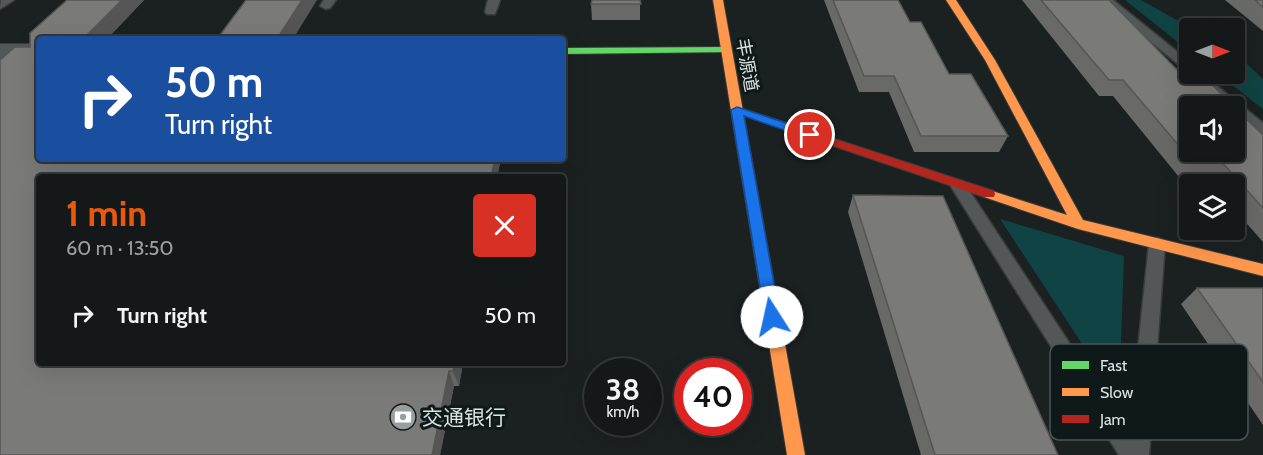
<!DOCTYPE html>
<html lang="en">
<head>
<meta charset="utf-8">
<style>
	:root { --surface:#141818; --page:#1d2121; --text:#f1f3f6; --muted:#9da0a2; --line:#333737; --accent:#ea580c }
	body { margin:0; font-family:Cabin,"Noto Sans SC",sans-serif; background:var(--page); color:var(--text); height:100vh; display:flex; flex-direction:column; font-size:22px; white-space:nowrap }
	* { box-sizing:border-box; margin:0 }
	p { font-size:20px; color:var(--muted) }
	.icon { flex:none; width:33px; height:33px; fill:none; stroke:currentColor; stroke-width:2; stroke-linecap:round; stroke-linejoin:round }
	.map { position:relative; flex:1; overflow:hidden }
	.panel { position:absolute; left:36px; top:174px; width:530px; height:192px; display:flex; flex-direction:column; background:var(--surface); border-radius:6px; box-shadow:0 6px 24px #0002,0 0 0 2px var(--line) }
	.panel>* { flex:none }
	.guide { position:absolute; left:36px; top:36px; width:530px; height:126px; border-radius:6px; box-shadow:0 6px 24px #0002,0 0 0 2px var(--line); background:#1a4fa0; color:#fff; overflow:hidden }
	.needle { width:39px; rotate:90deg }
	.tools { position:absolute; left:1179px; top:18px; display:grid; gap:12px }
	.tools a { display:grid; place-items:center; width:66px; height:66px; border-radius:6px; background:var(--surface); box-shadow:0 6px 24px #0002,0 0 0 2px var(--line); font-size:30px }
	.speed { position:absolute; left:584px; top:358px; display:flex; gap:12px; font-size:30px; font-weight:700; text-align:center }
	.speed>* { display:grid; place-content:center; width:78px; height:78px; border-radius:50%; background:var(--surface); box-shadow:0 6px 24px #0002,0 0 0 2px var(--line); line-height:1 }
	.speed small { font-size:15px; font-weight:400 }
	.speed .limit { border:9px solid #d22; background:#fff; color:#111 }
	.pin { position:absolute; display:grid; place-items:center; width:51px; height:51px; color:#fff; margin:-26px; border:3px solid #fff; border-radius:50%; box-shadow:0 2px 6px #0007 }
	.me { position:absolute; width:66px; margin:-33px; rotate:350deg; stroke-linejoin:round; filter:drop-shadow(0 0 4px #0008) }
	.turn { display:flex; align-items:center; gap:21px; height:126px; padding:0 30px; font-size:27px }
	.turn .icon { width:78px; height:78px; stroke-width:2.5 }
	.turn b { display:block; font-size:42px; line-height:51px }
	.round { display:grid; place-items:center; flex:none; width:63px; height:63px; border-radius:6px; background:var(--page) }
	.head { display:flex; align-items:center; justify-content:space-between; height:102px; padding:0 30px }
	h1 { font-size:36px; font-weight:700; line-height:45px; color:var(--accent) }
	ul { padding:0; list-style:none }
	li { display:flex; align-items:center; gap:18px; height:78px; padding:0 30px }
	li div { flex:1 }
	li b { display:block; font-size:22px }
	li em { font-style:normal }
	.map>svg:first-child { display:block }
</style>
</head>
<body>
<div class="map">
<svg width="1263" height="455" viewBox="0 0 1263 455">
	<rect width="100%" height="100%" fill="#1b2020"/>
	<!-- green -->
	<path fill="#104343" d="M 1125,0 L 1141,0 L 1191,28 L 1189,51 Z
		M 1235,53 L 1263,79 L 1263,109 L 1218,74 L 1234,74 Z
		M 1000,219 L 1124,256 L 1119,400 Z"/>
	<g fill="none" stroke-linecap="round" stroke-linejoin="round">
		<defs>
			<path id="lane" d="M 14,0 L 0,9 L 1,0 Z
				M 324,0 L 336,0 L 330,8 L 326,9 L 320,6 Z
				M 488,0 L 500,0 L 495,14 L 487,14 L 485,12 Z
				M 1100,0 L 1113,0 L 1190,62 L 1190,74 L 1202,74 L 1263,123 L 1263,135 L 1258,133 L 1234,114 L 1234,106 L 1226,106 L 1190,77 L 1188,74 L 1189,73 Z
				M 958,180 L 963,181 L 1129,434 L 1149,244 L 1151,240 L 1157,238 L 1163,240 L 1165,244 L 1149,455 L 1119,455 L 950,185 L 953,181 Z"/>
			<path id="street" d="M 0,44 L 39,44 L 39,60 L 0,60 Z"/>
			<path id="fast" d="M 726,47 L 730,48 L 730,52 L 562,54 L 562,48 Z"/>
			<path id="slow" d="M 713,0 L 723,0 L 805,455 L 787,455 Z
				M 946,0 L 956,0 L 995,60 L 1083,220 L 1263,264 L 1263,276 L 1078,229 L 984,197 L 983,194 L 984,191 L 989,190 L 1067,215 L 985,60 Z"/>
			<path id="jam" d="M 737,107 L 994,191 L 995,194 L 994,197 L 984,197 L 733,112 L 731,110 Z"/>
		</defs>
		<!-- lane casing -->
		<use href="#lane" stroke="#393c3c" stroke-width="3"/>
		<!-- street casing -->
		<use href="#street" stroke="#393c3c" stroke-width="2"/>
		<!-- fast casing -->
		<use href="#fast" stroke="#393c3c" stroke-width="2"/>
		<!-- slow casing -->
		<use href="#slow" stroke="#393c3c" stroke-width="2"/>
		<!-- jam casing -->
		<use href="#jam" stroke="#393c3c" stroke-width="2"/>
		<!-- lane -->
		<use href="#lane" fill="#535757" fill-rule="evenodd"/>
		<!-- street -->
		<use href="#street" fill="#535757" fill-rule="evenodd"/>
		<!-- fast -->
		<use href="#fast" fill="#63d668" fill-rule="evenodd"/>
		<!-- slow -->
		<use href="#slow" fill="#ff974d" fill-rule="evenodd"/>
		<!-- jam -->
		<use href="#jam" fill="#b3261e" fill-rule="evenodd"/>
	</g>
	<!-- wall -->
	<path fill="#696968" d="M 67,0 L 144,0 L 107,39 L 39,39 L 39,159 L 501,159 L 497,177 L 39,177 L 463,363 L 459,386 L 454,386 L 440,455 L 0,455 L 30,47 Z
		M 640,0 L 640,20 L 592,20 L 591,4 Z
		M 824,0 L 898,0 L 910,22 L 949,74 L 1008,136 L 999,152 L 914,152 L 889,92 L 859,92 Z
		M 1022,0 L 1109,0 L 1190,83 L 1263,135 L 1263,242 L 1234,209 L 1234,184 L 1213,184 L 1206,177 L 1179,177 L 1113,96 L 1099,96 Z
		M 1225,0 L 1263,0 L 1263,31 Z
		M 853,195 L 1058,455 L 921,455 L 848,212 Z
		M 1197,288 L 1263,288 L 1263,425 L 1181,304 Z"/>
	<!-- shaded-wall -->
	<path fill="#555" d="M 122,0 L 144,0 L 107,39 L 83,39 Z
		M 302,0 L 317,0 L 293,39 L 277,39 Z
		M 495,159 L 501,159 L 497,177 L 491,177 Z
		M 455,363 L 463,363 L 459,386 L 453,371 Z
		M 449,371 L 454,386 L 440,455 L 432,455 Z"/>
	<!-- building -->
	<path fill="#7a7a79" stroke="#555" stroke-width="1.5" d="M 67,0 L 122,0 L 83,39 L 39,39 L 39,159 L 495,159 L 491,177 L 39,177 L 39,363 L 455,363 L 453,371 L 449,371 L 432,455 L 0,455 L 0,60 L 15,47 L 30,47 L 30,33 Z
		M 246,0 L 302,0 L 277,39 L 217,39 Z
		M 592,0 L 640,0 L 641,4 L 591,4 Z
		M 833,0 L 898,0 L 910,22 L 921,22 L 949,74 L 971,74 L 1008,136 L 921,136 L 894,76 L 864,76 Z
		M 1041,0 L 1109,0 L 1190,83 L 1210,83 L 1234,106 L 1190,106 L 1190,152 L 1234,152 L 1234,107 L 1263,135 L 1263,208 L 1220,160 L 1192,161 L 1123,80 L 1109,80 Z
		M 1255,0 L 1263,0 L 1263,7 Z
		M 853,195 L 943,196 L 1058,455 L 935,455 Z
		M 1197,288 L 1263,288 L 1263,382 Z"/>
	<!-- route -->
	<path fill="#1a73e8" stroke="#114b97" stroke-width="1.5" d="M 737,107 L 814,132 L 816,135 L 810,139 L 744,116 L 780,317 L 778,322 L 772,323 L 767,322 L 765,317 L 731,110 Z"/>
	<!-- icons -->
	<defs>
		<symbol id="bank-disc" viewBox="-11 -11 22 22"><circle r="9.5" fill="#989e9e" stroke="#0f1919"/><path d="M-6-4H6V4H-6ZM0-2.3a2.3 2.3 0 1 0 0 4.6a2.3 2.3 0 1 0 0-4.6Z" fill="#fff"/></symbol>
	</defs>
	<g fill-rule="evenodd">
		<use href="#bank-disc" x="388" y="402" width="30" height="30"/>
	</g>
	<g text-anchor="middle" dominant-baseline="central" stroke-width="6" stroke-linejoin="round" paint-order="stroke">
		<!-- street labels -->
		<g font-size="18" fill="#dce2e2" stroke="#0f1919">
			<text transform="translate(747 65) rotate(80)">丰源道</text>
		</g>
		<!-- near-poi labels -->
		<g font-size="21" fill="#dce2e2" stroke="#0f1919" text-anchor="start">
			<text x="422" y="417">交通银行</text>
		</g>
	</g>
	<!-- legend -->
	<rect x="1050" y="344" width="198" height="96" rx="9" fill="#0f1919" stroke="#4c5555" stroke-width="1.5"/>
	<rect x="1062" y="361" width="27" height="8" fill="#63d668"/>
	<rect x="1062" y="388" width="27" height="8" fill="#ff974d"/>
	<rect x="1062" y="415" width="27" height="8" fill="#b3261e"/>
	<g font-size="16" fill="#dce2e2">
		<text x="1100" y="371">Fast</text>
		<text x="1100" y="398">Slow</text>
		<text x="1100" y="425">Jam</text>
	</g>
</svg>
<div class="tools">
<a><svg class="needle" viewBox="-14 -14 28 28"><path d="M0-13l5 13h-10z" fill="#e53935"/><path d="M0 13l5-13h-10z" fill="#9da0a2"/></svg></a>
<a><svg class="icon" aria-label="sound" viewBox="0 0 24 24"><path d="M4 9h4l5-4v14l-5-4H4zM17 9q2 3 0 6"/></svg></a>
<a><svg class="icon" aria-label="layers" viewBox="0 0 24 24"><path d="M12 4l9 5-9 5-9-5zM3 14l9 5 9-5"/></svg></a>
</div>
<div class="speed"><div>38<small>km/h</small></div><div class="limit">40</div></div>
<div class="pin" style="left:810px;top:135px;background:#d93025"><svg class="icon" aria-label="arrive" viewBox="0 0 24 24"><path d="M6 21V4h12l-3 4 3 4H6"/></svg></div>
<svg class="me" style="left:772px;top:317px" viewBox="-20 -20 40 40"><circle r="19" fill="#fff"/><path d="M0-13L10 11 0 6-10 11z" fill="#1a73e8"/></svg>
<div class="guide">
<div class="turn"><svg class="icon" aria-label="right" viewBox="0 0 24 24"><path d="M7 20v-9h11M14 6l5 5-5 5"/></svg><div><b>50 m</b>Turn right</div></div>
</div>
<section class="panel">
<div class="head"><div><h1>1 min</h1><p>60 m · 13:50</p></div><a class="round" style="background:#d93025;color:#fff"><svg class="icon" aria-label="close" viewBox="0 0 24 24"><path d="M6 6l12 12M18 6L6 18"/></svg></a></div>
<ul>
<li><svg class="icon" aria-label="right" viewBox="0 0 24 24"><path d="M7 20v-9h11M14 6l5 5-5 5"/></svg><div><b>Turn right</b></div><em>50 m</em></li>
</ul>
</section>
</div>
</body>
</html>
